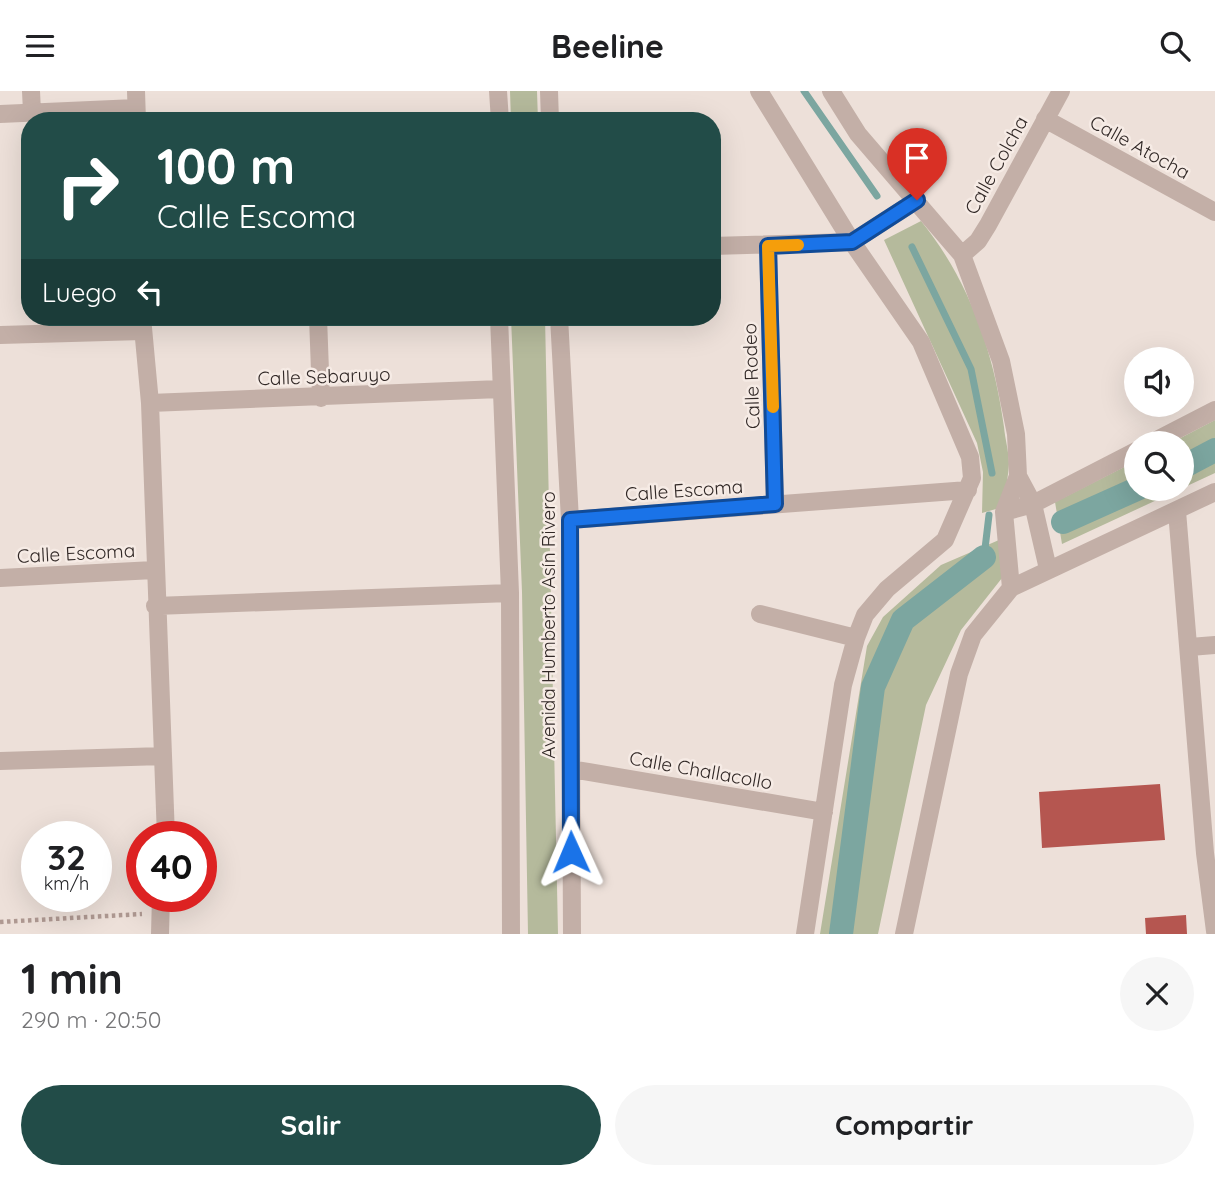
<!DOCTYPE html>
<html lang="es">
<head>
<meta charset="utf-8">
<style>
	:root { --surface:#fff; --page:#f6f6f6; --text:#202124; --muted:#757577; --accent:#224c48 }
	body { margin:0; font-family:Quicksand,sans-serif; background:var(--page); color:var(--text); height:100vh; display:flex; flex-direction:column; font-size:26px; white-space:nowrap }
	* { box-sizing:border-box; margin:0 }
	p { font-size:23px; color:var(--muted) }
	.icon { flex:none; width:38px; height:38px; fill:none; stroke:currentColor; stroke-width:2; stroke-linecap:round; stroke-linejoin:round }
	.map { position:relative; height:843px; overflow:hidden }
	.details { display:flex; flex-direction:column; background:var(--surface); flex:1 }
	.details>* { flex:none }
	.banner { position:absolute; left:21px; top:21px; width:700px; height:214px; border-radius:28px; box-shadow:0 7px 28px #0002; background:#224c48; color:#fff; overflow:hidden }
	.controls { position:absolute; left:1124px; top:256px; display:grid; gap:14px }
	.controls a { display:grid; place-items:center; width:70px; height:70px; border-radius:50%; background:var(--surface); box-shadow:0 7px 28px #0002; font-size:35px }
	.speed { position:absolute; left:21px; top:730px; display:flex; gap:14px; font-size:35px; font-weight:700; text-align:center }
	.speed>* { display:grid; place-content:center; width:91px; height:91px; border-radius:50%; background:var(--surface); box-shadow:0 7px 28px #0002; line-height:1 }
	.speed small { font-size:18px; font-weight:400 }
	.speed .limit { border:10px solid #d22; background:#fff; color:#111 }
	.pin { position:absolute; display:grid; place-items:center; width:60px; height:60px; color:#fff; margin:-72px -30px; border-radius:50% 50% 50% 0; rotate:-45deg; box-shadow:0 0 7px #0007 }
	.pin .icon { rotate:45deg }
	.me { position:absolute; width:77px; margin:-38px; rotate:359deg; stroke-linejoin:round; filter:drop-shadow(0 0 5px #0008) }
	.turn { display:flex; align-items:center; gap:24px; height:147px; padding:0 21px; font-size:32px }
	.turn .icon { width:91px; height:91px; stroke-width:2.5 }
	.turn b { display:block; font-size:49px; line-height:60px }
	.then { display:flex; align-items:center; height:66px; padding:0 21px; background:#0003; gap:14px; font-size:26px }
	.round { display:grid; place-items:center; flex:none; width:74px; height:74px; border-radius:37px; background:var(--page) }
	.overview { display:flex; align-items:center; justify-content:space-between; height:119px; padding:0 21px }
	h1 { font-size:42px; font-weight:700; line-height:52px }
	.cta { display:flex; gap:14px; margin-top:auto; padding:14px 21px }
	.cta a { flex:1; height:80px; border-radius:42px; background:var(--accent); color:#fff; font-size:28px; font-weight:700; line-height:80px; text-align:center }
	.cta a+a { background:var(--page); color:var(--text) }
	header { display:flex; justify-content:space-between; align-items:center; height:91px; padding:0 21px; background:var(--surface); font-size:32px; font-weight:700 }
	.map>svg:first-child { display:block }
</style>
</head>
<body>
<header><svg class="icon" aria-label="menu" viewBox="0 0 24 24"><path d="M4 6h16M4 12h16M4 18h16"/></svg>Beeline<svg class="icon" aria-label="search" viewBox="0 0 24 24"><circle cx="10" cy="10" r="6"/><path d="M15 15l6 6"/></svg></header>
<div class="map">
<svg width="1215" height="843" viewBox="0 0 1215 843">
	<rect width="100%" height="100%" fill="#ede0d9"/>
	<!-- green -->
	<path fill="#b5ba9c" d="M 510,0 L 537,0 L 538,30 L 511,30 Z
		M 921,130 C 969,189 994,261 1004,336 C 1005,348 1009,361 1009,373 C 1008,387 1005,402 1003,416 L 982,422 L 983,381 L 977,352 L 884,149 Z
		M 511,226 L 545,226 L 558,843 L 528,843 L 522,501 Z
		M 1215,329 L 1215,382 L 1062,453 L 1055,411 L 1136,370 L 1136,397 L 1181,397 L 1181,352 L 1171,352 Z
		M 999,449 L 1002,487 L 961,539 L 926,614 L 878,843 L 820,843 L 867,555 L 883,526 L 941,474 Z"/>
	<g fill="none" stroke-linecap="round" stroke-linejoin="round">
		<!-- stream -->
		<path stroke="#7ca6a0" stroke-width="7" d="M 804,0 L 877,105
			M 912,156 L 971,278 L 992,382
			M 984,466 L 989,424"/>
		<!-- canal -->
		<path stroke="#7ca6a0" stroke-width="24" d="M 1181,377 L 1215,359
			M 1063,431 L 1139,397
			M 841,843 L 873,596 L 903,529 L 984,466"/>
	</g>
	<!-- building -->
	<path fill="#b55650" d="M 1160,693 L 1165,749 L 1042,757 L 1039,701 Z
		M 1186,824 L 1187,843 L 1146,843 L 1145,827 Z"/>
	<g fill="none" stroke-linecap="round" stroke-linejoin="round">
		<!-- path -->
		<path stroke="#af9992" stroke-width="4.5" stroke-dasharray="3.5 3.5" stroke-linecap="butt" d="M 0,831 L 142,823"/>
		<!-- minor -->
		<path stroke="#c3afa7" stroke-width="18" d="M 31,0 L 32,21
			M 136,0 L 137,30
			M 498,0 L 500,30
			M 549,0 L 550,30
			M 759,0 L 852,151 L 921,251 L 970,366 L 972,387 L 945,449 L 887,498 L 865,524 L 856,547 L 843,594 L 805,843
			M 831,0 L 858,43 L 962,164 L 1001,270 L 1016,343 L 1018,385 L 1004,421 L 1011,497
			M 0,23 L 136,17
			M 1045,28 L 1215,121
			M 712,155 L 852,151 L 917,109
			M 768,155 L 775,413
			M 962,164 L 978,150 L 988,134 L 1061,0
			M 142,226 L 150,312 L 166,746
			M 318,226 L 321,307
			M 499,226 L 510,502 L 511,843
			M 559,226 L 570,429 L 572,843
			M 0,244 L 142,240
			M 150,312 L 500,298
			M 1151,352 L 1215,319
			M 1018,385 L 1033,413 L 1048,478
			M 1177,420 L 1205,762 L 1215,840
			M 1004,421 L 1033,413 L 1136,360
			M 570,429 L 968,399
			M 0,487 L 154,479
			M 155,515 L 510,502
			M 760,523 L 856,547
			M 1190,556 L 1215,554
			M 0,670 L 163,665
			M 571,678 L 824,721
			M 160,843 L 161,805
			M 904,843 L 959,583 L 973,544 L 1011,497 L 1215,401"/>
	</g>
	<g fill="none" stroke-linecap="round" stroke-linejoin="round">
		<defs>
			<path id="route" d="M 571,761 L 570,429 L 775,413 L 768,155 L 852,151 L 917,109"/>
		</defs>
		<!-- route casing -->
		<use href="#route" stroke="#114b97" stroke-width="18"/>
		<!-- route -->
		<use href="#route" stroke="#1a73e8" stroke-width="12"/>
		<!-- slow -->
		<path stroke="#f59e0b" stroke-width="12" d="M 773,316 L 768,155 L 798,154"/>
	</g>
	<g text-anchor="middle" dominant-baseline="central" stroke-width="5" stroke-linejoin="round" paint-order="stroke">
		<!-- street labels -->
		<g font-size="19" fill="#312826" stroke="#f6ebe5">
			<text transform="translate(1140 56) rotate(29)">Calle Atocha</text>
			<text transform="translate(996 74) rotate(-61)">Calle Colcha</text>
			<text transform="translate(324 285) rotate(-2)">Calle Sebaruyo</text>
			<text transform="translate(751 285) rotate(-92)">Calle Rodeo</text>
			<text transform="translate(684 399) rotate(-4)">Calle Escoma</text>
			<text transform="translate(76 462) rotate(-3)">Calle Escoma</text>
			<text transform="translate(548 534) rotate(-90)">Avenida Humberto Asín Rivero</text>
			<text transform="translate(701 679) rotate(10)">Calle Challacollo</text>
		</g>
	</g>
</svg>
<div class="controls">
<a><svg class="icon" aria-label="sound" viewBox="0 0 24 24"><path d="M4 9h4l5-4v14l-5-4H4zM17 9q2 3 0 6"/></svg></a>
<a><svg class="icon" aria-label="search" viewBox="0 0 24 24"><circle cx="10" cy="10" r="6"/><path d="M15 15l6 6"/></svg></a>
</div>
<div class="speed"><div>32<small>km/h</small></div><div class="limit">40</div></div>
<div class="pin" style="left:917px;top:109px;background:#d93025"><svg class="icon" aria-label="arrive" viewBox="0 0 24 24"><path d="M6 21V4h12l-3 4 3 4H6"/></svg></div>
<svg class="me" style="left:571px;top:761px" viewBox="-20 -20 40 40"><path d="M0-17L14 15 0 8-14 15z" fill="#1a73e8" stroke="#fff" stroke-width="4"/></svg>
<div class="banner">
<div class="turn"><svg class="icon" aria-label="right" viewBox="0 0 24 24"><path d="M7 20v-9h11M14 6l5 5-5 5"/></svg><div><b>100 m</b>Calle Escoma</div></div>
<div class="then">Luego<svg class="icon" aria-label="left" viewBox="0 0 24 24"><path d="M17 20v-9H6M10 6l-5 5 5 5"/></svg></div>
</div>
</div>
<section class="details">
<div class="overview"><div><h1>1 min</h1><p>290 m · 20:50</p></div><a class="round"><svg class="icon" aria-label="close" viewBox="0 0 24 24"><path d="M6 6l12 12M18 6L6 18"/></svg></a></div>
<div class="cta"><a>Salir</a><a>Compartir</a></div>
</section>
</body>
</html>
